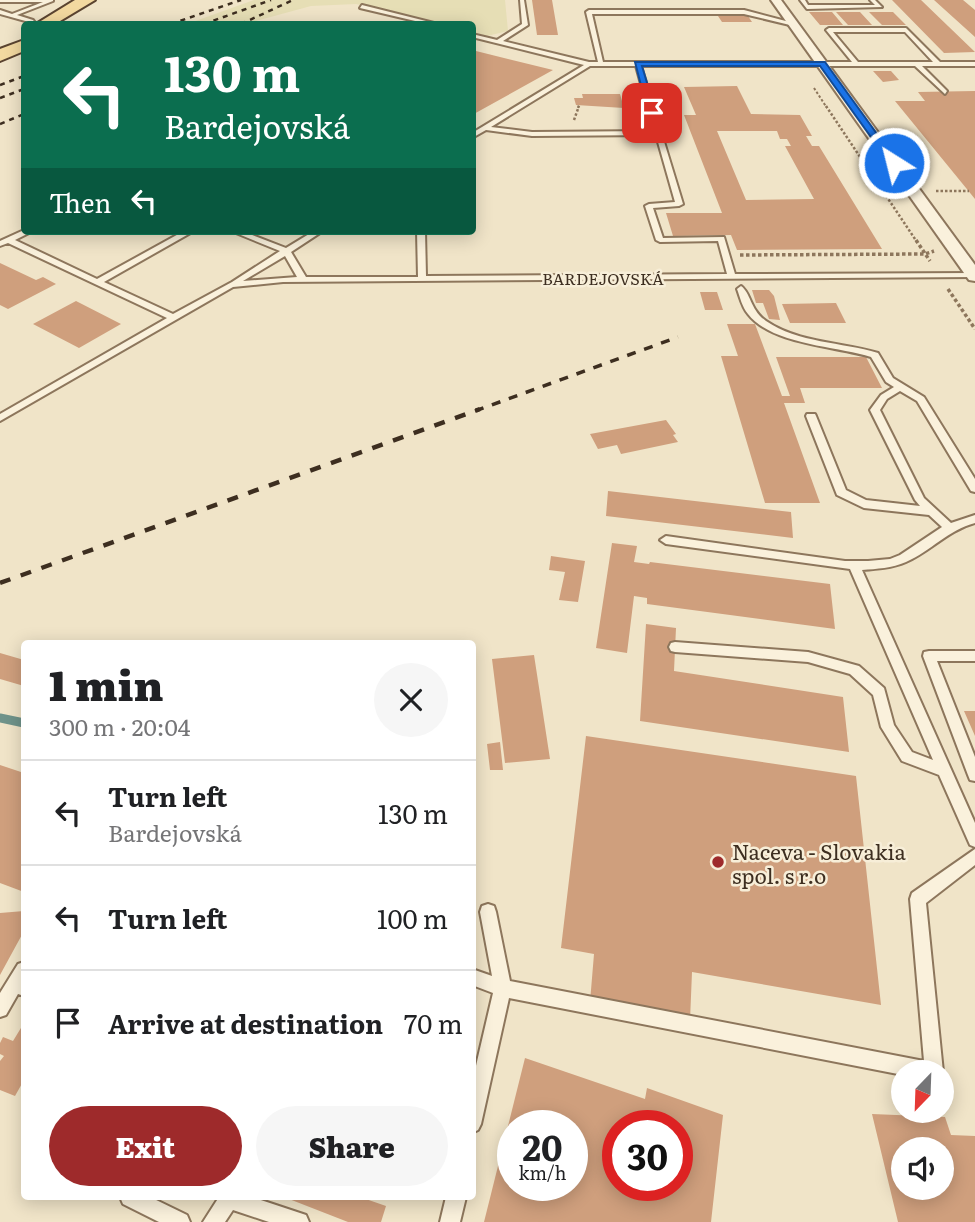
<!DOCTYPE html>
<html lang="en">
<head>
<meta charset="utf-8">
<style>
	:root { --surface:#fff; --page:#f6f6f6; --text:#202124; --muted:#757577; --line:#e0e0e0; --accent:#9e2a2b }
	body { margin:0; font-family:Literata,serif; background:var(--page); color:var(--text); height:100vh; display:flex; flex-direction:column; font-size:26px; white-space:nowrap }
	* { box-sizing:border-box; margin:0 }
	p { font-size:23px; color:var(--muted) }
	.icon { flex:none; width:38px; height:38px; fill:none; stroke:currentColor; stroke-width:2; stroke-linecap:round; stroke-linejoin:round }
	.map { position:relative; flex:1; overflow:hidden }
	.sheet { position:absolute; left:21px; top:640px; width:455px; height:560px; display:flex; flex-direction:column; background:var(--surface); border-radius:7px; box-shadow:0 4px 18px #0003 }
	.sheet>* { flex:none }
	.hud { position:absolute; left:21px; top:21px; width:455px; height:214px; border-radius:7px; box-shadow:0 4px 18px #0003; background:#0b6e4f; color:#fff; overflow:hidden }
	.needle { width:46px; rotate:203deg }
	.fabs { position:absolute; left:891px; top:1060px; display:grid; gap:14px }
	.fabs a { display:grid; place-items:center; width:63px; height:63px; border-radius:50%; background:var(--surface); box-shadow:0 4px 18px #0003; font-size:35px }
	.speed { position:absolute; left:497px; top:1110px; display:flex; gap:14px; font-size:35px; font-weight:700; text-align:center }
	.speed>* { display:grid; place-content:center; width:91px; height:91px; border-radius:50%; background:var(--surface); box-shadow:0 4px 18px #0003; line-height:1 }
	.speed small { font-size:18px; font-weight:400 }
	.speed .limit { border:10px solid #d22; background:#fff; color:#111 }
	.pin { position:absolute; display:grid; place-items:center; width:60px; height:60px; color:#fff; margin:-30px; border-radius:14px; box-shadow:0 4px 10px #0006 }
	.me { position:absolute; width:77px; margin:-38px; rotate:324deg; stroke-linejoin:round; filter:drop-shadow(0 0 5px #0008) }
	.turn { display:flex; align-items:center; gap:24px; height:147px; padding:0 28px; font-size:32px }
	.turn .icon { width:91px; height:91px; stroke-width:2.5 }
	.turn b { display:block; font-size:49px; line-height:60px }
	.then { display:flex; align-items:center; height:66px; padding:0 28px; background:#0003; gap:14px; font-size:26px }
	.round { display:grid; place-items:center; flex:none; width:74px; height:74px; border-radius:37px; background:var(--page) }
	.overview { display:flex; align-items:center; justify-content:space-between; height:119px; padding:0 28px }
	h1 { font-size:42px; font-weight:800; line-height:52px }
	.button { display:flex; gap:14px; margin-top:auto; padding:14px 28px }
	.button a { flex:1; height:80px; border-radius:42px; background:var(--accent); color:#fff; font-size:28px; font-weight:800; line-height:80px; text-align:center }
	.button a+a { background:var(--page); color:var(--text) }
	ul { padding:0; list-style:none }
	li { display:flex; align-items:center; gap:21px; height:105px; padding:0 28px; border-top:2px solid var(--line) }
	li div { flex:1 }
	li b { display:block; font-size:26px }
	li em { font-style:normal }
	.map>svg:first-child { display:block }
</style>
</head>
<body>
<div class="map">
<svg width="975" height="1222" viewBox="0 0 975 1222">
	<rect width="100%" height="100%" fill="#f0e4c8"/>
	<!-- farmland -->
	<path fill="#e6deb5" d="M 254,0 L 505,0 L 508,31 L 487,36 L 473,32 L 472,24 L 440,24 L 356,4 L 311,6 L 245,24 L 187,24 Z"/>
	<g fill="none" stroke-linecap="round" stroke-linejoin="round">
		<!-- stream -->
		<path stroke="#6f938a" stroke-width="9" d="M 0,718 L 24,723"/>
	</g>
	<!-- building -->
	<path fill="#cf9f7d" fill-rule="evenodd" d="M 532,0 L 552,0 L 558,35 L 537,35 Z
		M 892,0 L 921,0 L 975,52 L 944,53 Z
		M 934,0 L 963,0 L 975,10 L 975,37 Z
		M 809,12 L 832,12 L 843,25 L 820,25 Z
		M 836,12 L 860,12 L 872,25 L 848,25 Z
		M 869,12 L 893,12 L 906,25 L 882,25 Z
		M 718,16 L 748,16 L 752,22 L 722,22 Z
		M 472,50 L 553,70 L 472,115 Z
		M 873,71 L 891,71 L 899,80 L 883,82 Z
		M 737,86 L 751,114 L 800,115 L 812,136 L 806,136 L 812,146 L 819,146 L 882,249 L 737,250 L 731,235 L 673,236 L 666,213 L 722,213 L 684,115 L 696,115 L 684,87 ZM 717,131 L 777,131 L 780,139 L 787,139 L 791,146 L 785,146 L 814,199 L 746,200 Z
		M 975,91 L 975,199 L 895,101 L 925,101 L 918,92 Z
		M 582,94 L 620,94 L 624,108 L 576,105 L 574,98 L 583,98 Z
		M 0,263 L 36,280 L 43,277 L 56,284 L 8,309 L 0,305 Z
		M 752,290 L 769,290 L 774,296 L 780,320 L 769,319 L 763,303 L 756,303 Z
		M 700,292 L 717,292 L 723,310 L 705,310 Z
		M 76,301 L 121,324 L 79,348 L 33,324 Z
		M 836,303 L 846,323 L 790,323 L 782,304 Z
		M 727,324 L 755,324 L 782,396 L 790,396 L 776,357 L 866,357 L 882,388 L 800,388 L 805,403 L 784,403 L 820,503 L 765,503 L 721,356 L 738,356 Z
		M 666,420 L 676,434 L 673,435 L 678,442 L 621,454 L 617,445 L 598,449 L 590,434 Z
		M 608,491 L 791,512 L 793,538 L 606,516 Z
		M 612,543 L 637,546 L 634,562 L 649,564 L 650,562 L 830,584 L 835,629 L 647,604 L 647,598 L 634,596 L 627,653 L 596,648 Z
		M 551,556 L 585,561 L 578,602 L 559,600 L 565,572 L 549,570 Z
		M 646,624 L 676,628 L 674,671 L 843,697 L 849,752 L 640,721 Z
		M 0,653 L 24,660 L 24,686 L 0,679 Z
		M 534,655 L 550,759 L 505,763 L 492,659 Z
		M 964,711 L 975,711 L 975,736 Z
		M 586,736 L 856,776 L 881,1005 L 692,972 L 690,1021 L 590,1002 L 594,954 L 561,948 Z
		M 500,742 L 503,770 L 490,770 L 487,744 Z
		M 0,765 L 24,773 L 24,892 L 0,883 Z
		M 24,911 L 24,931 L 0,975 L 0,913 Z
		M 24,1023 L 24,1080 L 15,1096 L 0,1090 L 0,1061 L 4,1056 L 0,1054 L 0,1043 L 3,1037 L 13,1041 Z
		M 525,1058 L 645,1099 L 647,1088 L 723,1115 L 711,1222 L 484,1222 ZM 513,1125 L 572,1125 L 572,1185 L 513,1185 ZM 618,1125 L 677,1125 L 677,1185 L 618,1185 Z
		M 872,1114 L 945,1117 L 951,1135 L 975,1136 L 975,1222 L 898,1222 ZM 903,1150 L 942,1150 L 942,1188 L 903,1188 Z
		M 290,1197 L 360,1197 L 386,1206 L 381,1222 L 348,1222 L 289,1199 Z"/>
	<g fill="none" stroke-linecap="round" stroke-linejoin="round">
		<defs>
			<path id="service" d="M 0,0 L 53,0 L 53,1 L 17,15 L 33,20 L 36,24 L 31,24 L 29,22 L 0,14 L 0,10 L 12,14 L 43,2 L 0,2 Z
				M 520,0 L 524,0 L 528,25 L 503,41 L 589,62 L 598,62 L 586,12 L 589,10 L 744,10 L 797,24 L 794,26 L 744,14 L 592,14 L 603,62 L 852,62 L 826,30 L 829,28 L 906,28 L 940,62 L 975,62 L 975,66 L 922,66 L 947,91 L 945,94 L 915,66 L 641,66 L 683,204 L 679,206 L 653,208 L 663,238 L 724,237 L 735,274 L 975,273 L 975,277 L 283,282 L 233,287 L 0,421 L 0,414 L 167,318 L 8,243 L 0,246 L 0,241 L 24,230 L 33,231 L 15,240 L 97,279 L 184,231 L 194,231 L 104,282 L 173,314 L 232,282 L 280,251 L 231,231 L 242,231 L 286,248 L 314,231 L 323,231 L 291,252 L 306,277 L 418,277 L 417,231 L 425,231 L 426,276 L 727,274 L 718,241 L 660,242 L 656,240 L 645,206 L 649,204 L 675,202 L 656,135 L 532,136 L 486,130 L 472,138 L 472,133 L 482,127 L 584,65 L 472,37 L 472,34 L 497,40 L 522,24 ZM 833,32 L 905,32 L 933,62 L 858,62 ZM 590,66 L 636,66 L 654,131 L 532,132 L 491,127 ZM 285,256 L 297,277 L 243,281 Z
				M 800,0 L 805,0 L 808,5 L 875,5 L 870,0 L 875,0 L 882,7 L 807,9 Z
				M 362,5 L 434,23 L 435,24 L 428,24 L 360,8 Z
				M 741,286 C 751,293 750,310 766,321 C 798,343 842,342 878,353 L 893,378 L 924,397 L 975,479 L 975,492 L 971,491 L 917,401 L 900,391 L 887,399 L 880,410 L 924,498 L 951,523 L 975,515 L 975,523 C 948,530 931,551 906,562 C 892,568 877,569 862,570 L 975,823 L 975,847 L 970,845 L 939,775 L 902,761 L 881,727 L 873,695 L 850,674 L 808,662 L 675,652 L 671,651 L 669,647 L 671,643 L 675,642 L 808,652 L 859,666 L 884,688 L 894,725 L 912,752 L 933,760 L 850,569 L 666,544 L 660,540 L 666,536 L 845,561 L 868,561 L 890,559 L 900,555 L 942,527 L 929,515 L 864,508 L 837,495 L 806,416 L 807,414 L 815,414 L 816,416 L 846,490 L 866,500 L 920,506 L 915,500 L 870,410 L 881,395 L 894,387 L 886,382 L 871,357 C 836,346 772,345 748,314 C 742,307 740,297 737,289 Z
				M 929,651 L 975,651 L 975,661 L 937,661 L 975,757 L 975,781 L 970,780 L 968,775 L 923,656 L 924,652 Z
				M 975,849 L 975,865 L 926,903 L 943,1072 L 942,1075 L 942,1073 L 903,1073 L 903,1075 L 509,998 L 481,1124 L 478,1130 L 472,1133 L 472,1083 L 493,993 L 472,985 L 472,969 L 492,976 L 480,912 L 482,906 L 488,904 L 494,906 L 496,912 L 510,981 L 924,1061 L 910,899 L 912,893 Z
				M 24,962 L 24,996 L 18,994 L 6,1015 L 0,1017 L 0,993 L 18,964 Z
				M 120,1197 L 150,1197 L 187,1215 L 190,1222 L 159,1222 L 123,1204 Z
				M 219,1197 L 252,1197 L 306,1215 L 309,1222 L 269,1222 L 233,1210 L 225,1222 L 203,1222 Z
				M 446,1197 L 466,1197 L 460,1222 L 440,1222 Z"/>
			<path id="minor" d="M 771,0 L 781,0 L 975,265 L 975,281 L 969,280 Z"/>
			<path id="primary" d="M 75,0 L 95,0 L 55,24 L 36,24 Z
				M 24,40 L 24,51 L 0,61 L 0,49 Z"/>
		</defs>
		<!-- service casing -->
		<use href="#service" stroke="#8d765c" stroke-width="4"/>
		<!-- minor casing -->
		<use href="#minor" stroke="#8d765c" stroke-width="4"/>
		<!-- primary casing -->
		<use href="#primary" stroke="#5b4430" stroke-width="4"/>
		<!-- path-far2 -->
		<path stroke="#8d765c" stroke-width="2" stroke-dasharray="2.5 2" stroke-linecap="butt" d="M 814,88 L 827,108
			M 578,108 L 579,105"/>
		<!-- path-far1 -->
		<path stroke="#8d765c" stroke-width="2.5" stroke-dasharray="2.5 2" stroke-linecap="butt" d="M 826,106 L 917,242
			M 574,120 L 579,106
			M 936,191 L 969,191"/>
		<!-- path -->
		<path stroke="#8d765c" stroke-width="3.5" stroke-dasharray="3.5 2.5" stroke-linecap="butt" d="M 916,240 L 930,261
			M 740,255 L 925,254 L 934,251
			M 948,289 L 975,329"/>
		<!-- service -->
		<use href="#service" fill="#faf1dc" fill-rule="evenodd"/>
		<!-- minor -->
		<use href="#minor" fill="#faf1dc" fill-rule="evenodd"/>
		<!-- primary -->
		<use href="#primary" fill="#f3d9a0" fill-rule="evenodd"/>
		<!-- rail-far2 -->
		<path stroke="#3d2e20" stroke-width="2.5" stroke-dasharray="5 5" stroke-linecap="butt" d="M 171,24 L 241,0
			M 204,24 L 271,0
			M 241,24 L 293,0
			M 0,85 L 24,76
			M 0,98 L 24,89
			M 0,124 L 24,114"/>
		<!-- rail-far1 -->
		<path stroke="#3d2e20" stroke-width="3.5" stroke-dasharray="9 9" stroke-linecap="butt" d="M 475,411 L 678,337"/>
		<!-- rail -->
		<path stroke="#3d2e20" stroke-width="4.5" stroke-dasharray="11 11" stroke-linecap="butt" d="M 0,583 L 480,409"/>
	</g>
	<!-- route -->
	<path fill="#1a73e8" stroke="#114b97" stroke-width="2" d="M 635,62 L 825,62 L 898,163 L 891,165 L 820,66 L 642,66 L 656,113 L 652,116 L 648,113 Z"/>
	<!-- markers -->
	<circle fill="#9e2a2b" stroke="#f7eed8" stroke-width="2.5" cx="718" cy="862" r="7"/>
	<g text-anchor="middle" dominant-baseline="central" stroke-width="5" stroke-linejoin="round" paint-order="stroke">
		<!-- far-street labels -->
		<g font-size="16" fill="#3d2e20" stroke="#f7eed8">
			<text x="603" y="278">BARDEJOVSKÁ</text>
		</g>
		<!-- near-poi labels -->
		<g font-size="21" fill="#3d2e20" stroke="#f7eed8" text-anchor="start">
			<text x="732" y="850">Naceva - Slovakia<tspan x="732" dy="24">spol. s r.o</tspan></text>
		</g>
	</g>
</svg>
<div class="fabs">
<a><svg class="needle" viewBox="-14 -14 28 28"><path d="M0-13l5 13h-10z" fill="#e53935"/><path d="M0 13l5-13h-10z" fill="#757577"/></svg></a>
<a><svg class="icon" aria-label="sound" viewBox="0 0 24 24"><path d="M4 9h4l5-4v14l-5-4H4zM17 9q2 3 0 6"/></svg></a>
</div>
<div class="speed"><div>20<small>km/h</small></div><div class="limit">30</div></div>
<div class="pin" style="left:652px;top:113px;background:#d93025"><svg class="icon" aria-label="arrive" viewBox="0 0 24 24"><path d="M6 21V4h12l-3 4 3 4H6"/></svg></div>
<svg class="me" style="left:894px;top:163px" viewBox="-20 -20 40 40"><circle r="17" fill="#1a73e8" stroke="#fff" stroke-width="3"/><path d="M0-11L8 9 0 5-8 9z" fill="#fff"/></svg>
<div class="hud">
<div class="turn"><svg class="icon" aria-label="left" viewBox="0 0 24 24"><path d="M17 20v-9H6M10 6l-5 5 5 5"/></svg><div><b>130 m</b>Bardejovská</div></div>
<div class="then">Then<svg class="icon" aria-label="left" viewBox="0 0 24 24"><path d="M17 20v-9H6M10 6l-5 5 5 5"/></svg></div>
</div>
<section class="sheet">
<div class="overview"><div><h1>1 min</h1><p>300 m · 20:04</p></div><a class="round"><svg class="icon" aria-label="close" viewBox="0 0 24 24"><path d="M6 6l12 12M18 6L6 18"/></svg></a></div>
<ul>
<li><svg class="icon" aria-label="left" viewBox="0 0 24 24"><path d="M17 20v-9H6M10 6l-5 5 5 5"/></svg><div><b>Turn left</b><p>Bardejovská</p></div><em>130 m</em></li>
<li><svg class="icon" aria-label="left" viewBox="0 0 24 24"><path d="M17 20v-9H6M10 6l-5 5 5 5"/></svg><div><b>Turn left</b></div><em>100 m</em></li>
<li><svg class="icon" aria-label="arrive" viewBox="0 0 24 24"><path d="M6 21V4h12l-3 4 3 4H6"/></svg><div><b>Arrive at destination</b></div><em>70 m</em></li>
</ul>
<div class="button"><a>Exit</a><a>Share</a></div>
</section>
</div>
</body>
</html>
